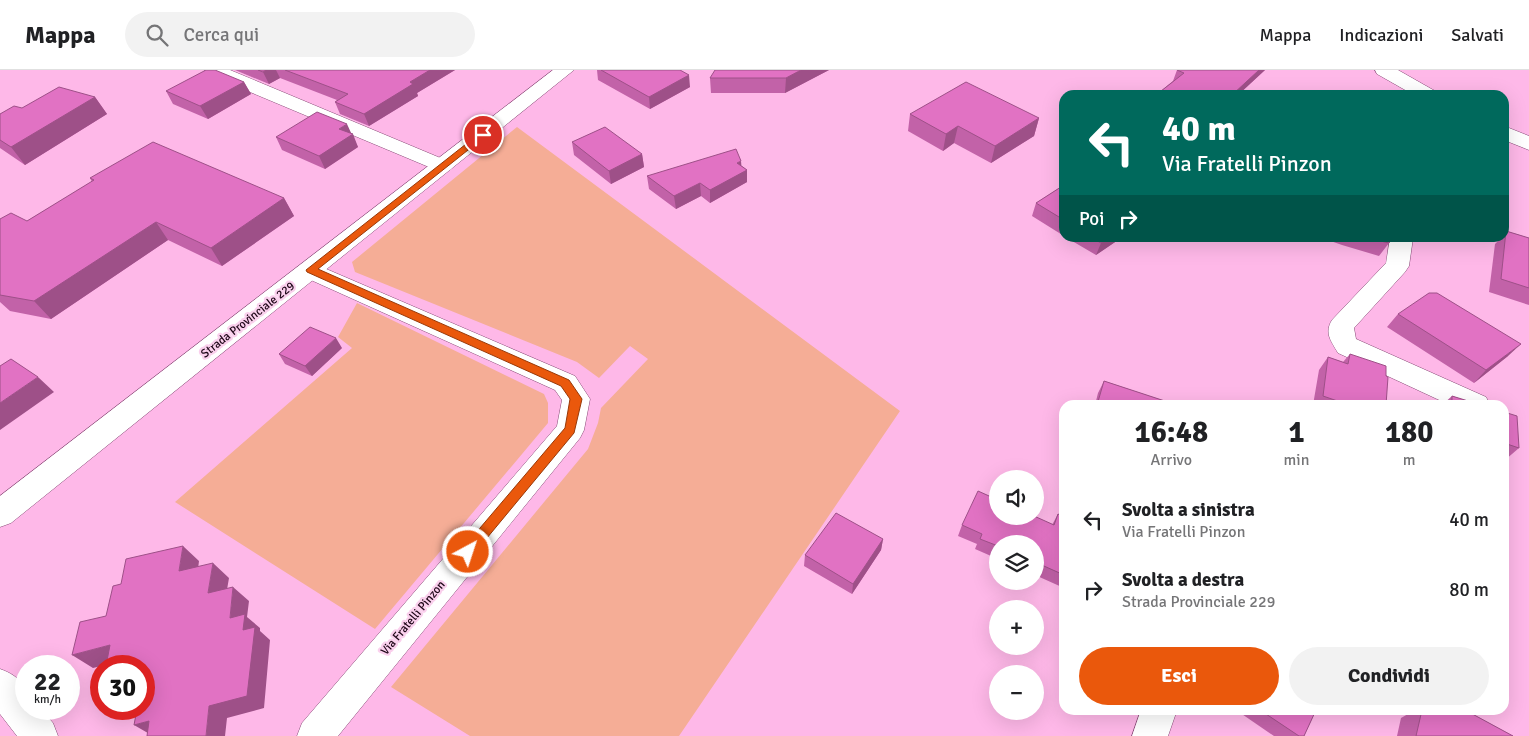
<!DOCTYPE html>
<html lang="it">
<head>
<meta charset="utf-8">
<style>
	:root { --surface:#fff; --page:#f2f2f2; --text:#202124; --muted:#757577; --line:#e0e0e0; --accent:#ea580c }
	body { margin:0; font-family:Signika,sans-serif; background:var(--page); color:var(--text); height:100vh; display:flex; flex-direction:column; font-size:19px; white-space:nowrap }
	* { box-sizing:border-box; margin:0 }
	p { font-size:16px; color:var(--muted) }
	.icon { flex:none; width:28px; height:28px; fill:none; stroke:currentColor; stroke-width:2; stroke-linecap:round; stroke-linejoin:round }
	.map { position:relative; flex:1; overflow:hidden }
	.sheet { position:absolute; left:1059px; top:330px; width:450px; height:315px; display:flex; flex-direction:column; background:var(--surface); border-radius:15px; box-shadow:0 5px 20px #0002 }
	.sheet>* { flex:none }
	.top-card { position:absolute; left:1059px; top:20px; width:450px; height:152px; border-radius:15px; box-shadow:0 5px 20px #0002; background:#00695c; color:#fff; overflow:hidden }
	.controls { position:absolute; left:989px; top:400px; display:grid; gap:10px }
	.controls a { display:grid; place-items:center; width:55px; height:55px; border-radius:50%; background:var(--surface); box-shadow:0 5px 20px #0002; font-size:25px }
	.speed { position:absolute; left:15px; top:585px; display:flex; gap:10px; font-size:25px; font-weight:700; text-align:center }
	.speed>* { display:grid; place-content:center; width:65px; height:65px; border-radius:50%; background:var(--surface); box-shadow:0 5px 20px #0002; line-height:1 }
	.speed small { font-size:12px; font-weight:400 }
	.speed .limit { border:8px solid #d22; background:#fff; color:#111 }
	.pin { position:absolute; display:grid; place-items:center; width:42px; height:42px; color:#fff; margin:-21px; border:2px solid #fff; border-radius:50%; box-shadow:0 1px 5px #0007 }
	.me { position:absolute; width:55px; margin:-28px; rotate:40deg; stroke-linejoin:round; filter:drop-shadow(0 0 4px #0008) }
	.turn { display:flex; align-items:center; gap:18px; height:105px; padding:0 20px; font-size:22px }
	.turn .icon { width:65px; height:65px; stroke-width:2.5 }
	.turn b { display:block; font-size:35px; line-height:42px }
	.then { display:flex; align-items:center; height:48px; padding:0 20px; background:#0003; gap:10px; font-size:19px }
	.eta { display:flex; justify-content:space-evenly; align-items:center; height:85px; text-align:center }
	.eta b { font-size:30px; font-weight:800; line-height:35px }
	.action { display:flex; gap:10px; margin-top:auto; padding:10px 20px }
	.action a { flex:1; height:58px; border-radius:30px; background:var(--accent); color:#fff; font-size:20px; font-weight:800; line-height:58px; text-align:center }
	.action a+a { background:var(--page); color:var(--text) }
	ul { padding:0; list-style:none }
	li { display:flex; align-items:center; gap:15px; height:70px; padding:0 20px }
	li div { flex:1 }
	li b { display:block; font-size:19px }
	li em { font-style:normal }
	header { display:flex; align-items:center; gap:30px; box-sizing:border-box; height:70px; padding:0 25px; background:var(--surface); border-bottom:1px solid var(--line) }
	header strong { font-size:24px }
	nav { display:flex; gap:28px; margin-inline-start:auto; font-size:18px }
	.search { width:350px; height:45px; background:var(--page); display:flex; align-items:center; gap:12px; box-sizing:border-box; padding:0 18px; border-radius:28px; color:var(--muted); font-size:19px }
	.map>svg:first-child { display:block }
</style>
</head>
<body>
<header>
<strong>Mappa</strong>
<div class="search"><svg class="icon" aria-label="search" viewBox="0 0 24 24"><circle cx="10" cy="10" r="6"/><path d="M15 15l6 6"/></svg>Cerca qui</div>
<nav><a>Mappa</a><a>Indicazioni</a><a>Salvati</a></nav>
</header>
<div class="map">
<svg width="1529" height="666" viewBox="0 0 1529 666">
	<rect width="100%" height="100%" fill="#feb8e8"/>
	<!-- green -->
	<path fill="#f5ad96" d="M 517,57 L 900,341 L 679,666 L 470,666 L 391,617 L 588,379 L 598,353 L 601,338 L 648,289 L 630,276 L 599,308 L 577,292 L 355,202 L 352,192 Z
		M 357,233 L 544,324 L 548,333 L 548,353 L 375,559 L 175,432 L 352,278 L 338,267 Z"/>
	<g fill="none" stroke-linecap="round" stroke-linejoin="round">
		<defs>
			<path id="minor" d="M 205,0 L 230,0 L 450,92 L 454,96 L 450,100 L 443,102 L 436,100 L 207,4 Z
				M 1375,0 L 1398,0 L 1435,21 L 1438,25 L 1414,25 L 1377,4 Z
				M 1504,56 L 1529,66 L 1529,80 L 1504,70 Z
				M 1390,168 L 1413,168 L 1409,196 L 1405,202 L 1354,258 L 1356,269 L 1486,327 L 1490,335 L 1450,335 L 1338,283 C 1331,271 1324,263 1332,250 L 1386,193 Z
				M 310,192 L 575,306 L 590,329 L 584,360 L 580,368 L 338,666 L 297,666 L 302,653 L 557,356 L 562,330 L 555,320 L 302,206 L 298,200 L 302,194 Z
				M 0,599 C 22,607 26,616 26,639 L 41,639 L 53,653 L 58,666 L 17,666 L 0,644 Z
				M 1141,640 L 1177,640 L 1168,666 L 1132,666 Z"/>
			<path id="tertiary" d="M 553,0 L 574,0 L 11,453 L 0,457 L 0,426 Z"/>
		</defs>
		<!-- minor casing -->
		<use href="#minor" stroke="#864975" stroke-width="1"/>
		<!-- tertiary casing -->
		<use href="#tertiary" stroke="#864975" stroke-width="1"/>
		<!-- minor -->
		<use href="#minor" fill="#fff" fill-rule="evenodd"/>
		<!-- tertiary -->
		<use href="#tertiary" fill="#fff" fill-rule="evenodd"/>
	</g>
	<!-- wall -->
	<path fill="#c262a8" d="M 235,0 L 455,0 L 417,23 L 418,26 L 369,56 L 340,44 L 335,32 L 337,30 L 280,8 L 269,14 Z
		M 597,0 L 680,0 L 690,17 L 650,39 L 598,10 Z
		M 829,0 L 785,23 L 711,23 L 710,8 Z
		M 1177,0 L 1265,0 L 1238,25 L 1156,25 L 1173,11 Z
		M 244,12 L 251,24 L 208,49 L 173,34 L 166,21 Z
		M 95,27 L 107,44 L 25,95 L 0,78 L 0,44 L 22,38 Z
		M 910,44 L 1039,48 L 1034,66 L 991,93 L 954,73 L 943,81 L 908,61 Z
		M 351,64 L 358,77 L 325,99 L 282,80 L 276,67 Z
		M 572,72 L 642,84 L 644,97 L 611,114 L 574,85 Z
		M 742,96 L 747,100 L 747,112 L 710,133 L 701,126 L 676,139 L 649,119 L 647,106 Z
		M 90,108 L 284,128 L 294,146 L 222,196 L 168,170 L 51,249 L 10,241 L 0,232 L 0,149 L 27,151 L 92,112 Z
		M 1064,115 L 1064,166 L 1032,146 L 1036,133 Z
		M 1506,161 L 1529,168 L 1529,235 L 1489,222 L 1495,174 L 1501,168 L 1504,168 L 1504,164 Z
		M 1067,168 L 1121,168 L 1096,185 Z
		M 1322,168 L 1392,168 L 1389,173 L 1379,186 L 1342,175 Z
		M 1398,244 L 1508,286 L 1474,313 L 1387,257 Z
		M 342,278 L 312,306 L 285,294 L 279,284 Z
		M 1350,284 L 1386,306 L 1386,335 L 1313,335 L 1319,300 L 1328,287 L 1343,292 Z
		M 1104,311 L 1177,335 L 1095,335 L 1098,323 Z
		M 1452,326 L 1481,335 L 1442,335 Z
		M 1504,342 L 1519,378 L 1505,390 L 1504,390 Z
		M 1058,444 L 1064,447 L 1064,518 L 1035,505 L 1035,474 L 998,474 L 998,489 L 975,479 L 977,474 L 958,466 L 962,455 L 1052,455 Z
		M 883,469 L 881,480 L 852,524 L 804,496 L 805,485 Z
		M 1236,640 L 1316,640 L 1304,666 L 1274,666 Z
		M 1415,640 L 1465,640 L 1513,666 L 1397,666 L 1401,648 Z"/>
	<!-- shaded-wall -->
	<path fill="#9e5088" d="M 266,0 L 276,0 L 280,8 L 269,14 L 263,2 Z
		M 430,0 L 455,0 L 417,23 L 418,26 L 369,56 L 364,44 L 410,12 Z
		M 801,0 L 829,0 L 785,23 L 786,8 Z
		M 1259,0 L 1265,0 L 1238,25 L 1232,25 Z
		M 689,5 L 690,17 L 650,39 L 649,27 Z
		M 244,12 L 251,24 L 208,49 L 200,36 Z
		M 95,27 L 107,44 L 25,95 L 11,77 Z
		M 1039,48 L 1034,66 L 991,93 L 995,76 Z
		M 347,54 L 352,65 L 353,64 L 358,77 L 325,99 L 319,86 L 339,59 Z
		M 958,56 L 954,73 L 943,81 L 946,64 Z
		M 642,84 L 644,97 L 611,114 L 609,101 Z
		M 741,91 L 742,103 L 747,100 L 747,112 L 710,133 L 710,120 L 737,93 Z
		M 700,113 L 701,126 L 676,139 L 674,126 Z
		M 284,128 L 294,146 L 222,196 L 211,178 Z
		M 156,152 L 168,170 L 51,249 L 34,231 Z
		M 1108,168 L 1121,168 L 1096,185 L 1101,173 Z
		M 336,268 L 342,278 L 312,306 L 305,296 Z
		M 1521,274 L 1508,286 L 1474,313 L 1486,300 Z
		M 38,307 L 54,322 L 0,360 L 0,333 Z
		M 883,469 L 881,480 L 852,524 L 853,514 Z
		M 183,476 L 199,491 L 196,515 L 179,501 Z
		M 213,493 L 229,508 L 224,537 L 208,523 Z
		M 233,517 L 249,531 L 247,547 L 260,558 L 260,561 L 270,570 L 264,638 L 227,648 L 225,666 L 206,666 L 209,636 L 230,548 Z
		M 110,575 L 130,589 L 93,598 L 72,585 Z
		M 111,639 L 139,639 L 120,644 Z
		M 149,651 L 153,666 L 134,655 Z"/>
	<!-- building -->
	<path fill="#e172c3" stroke="#9e5088" d="M 206,0 L 215,0 L 244,12 L 200,36 L 166,21 Z
		M 258,0 L 266,0 L 263,2 Z
		M 285,0 L 430,0 L 410,12 L 413,14 L 364,44 L 335,32 L 348,24 Z
		M 601,0 L 680,0 L 689,5 L 649,27 Z
		M 715,0 L 801,0 L 786,8 L 710,8 Z
		M 1177,0 L 1259,0 L 1232,25 L 1156,25 L 1184,3 Z
		M 966,12 L 1039,48 L 995,76 L 958,56 L 946,64 L 910,44 Z
		M 59,17 L 95,27 L 11,77 L 0,70 L 0,44 L 14,36 L 22,38 Z
		M 317,42 L 347,54 L 339,59 L 353,64 L 319,86 L 276,67 Z
		M 605,57 L 642,84 L 609,101 L 572,72 Z
		M 153,72 L 284,128 L 211,178 L 156,152 L 34,231 L 0,225 L 0,149 L 11,143 L 27,151 L 94,110 L 90,108 Z
		M 736,79 L 741,91 L 737,93 L 747,100 L 710,120 L 700,113 L 674,126 L 647,106 Z
		M 1064,115 L 1064,150 L 1036,133 Z
		M 1506,161 L 1529,168 L 1529,218 L 1501,209 Z
		M 1092,168 L 1108,168 L 1101,173 Z
		M 1368,168 L 1392,168 L 1389,173 Z
		M 1429,223 L 1437,223 L 1521,274 L 1486,300 L 1398,244 Z
		M 310,257 L 336,268 L 305,296 L 279,284 Z
		M 1350,284 L 1386,296 L 1386,306 L 1388,307 L 1386,335 L 1349,335 L 1323,326 L 1328,287 L 1348,294 Z
		M 11,289 L 38,307 L 0,333 L 0,296 Z
		M 1104,311 L 1177,335 L 1097,335 Z
		M 1452,326 L 1481,335 L 1452,335 Z
		M 1504,342 L 1517,346 L 1519,378 L 1504,373 Z
		M 978,421 L 998,430 L 998,446 L 1034,446 L 1054,455 L 1058,444 L 1064,447 L 1064,505 L 1035,492 L 1035,474 L 998,474 L 998,476 L 980,469 L 982,464 L 962,455 Z
		M 836,443 L 883,469 L 853,514 L 805,485 Z
		M 183,476 L 179,501 L 213,493 L 208,523 L 233,517 L 230,548 L 245,544 L 243,560 L 255,557 L 247,626 L 209,636 L 206,666 L 147,666 L 149,651 L 134,655 L 137,639 L 144,639 L 144,596 L 106,596 L 110,575 L 72,585 L 80,552 L 106,546 L 113,516 L 121,514 L 126,489 Z
		M 101,620 L 101,631 L 99,632 Z
		M 1260,640 L 1316,640 L 1304,666 L 1299,666 Z
		M 1422,640 L 1465,640 L 1513,666 L 1416,666 Z"/>
	<!-- route -->
	<path fill="#ea580c" stroke="#983908" d="M 480,63 L 487,65 L 318,199 L 569,310 L 582,329 L 574,363 L 472,486 L 468,488 L 463,486 L 461,482 L 463,478 L 565,358 L 570,329 L 561,316 L 307,202 L 306,200 Z"/>
	<g text-anchor="middle" dominant-baseline="central" stroke-width="4.5" stroke-linejoin="round" paint-order="stroke">
		<!-- street labels -->
		<g font-size="12" fill="#1c0516" stroke="#fad0ed">
			<text transform="translate(248 250) rotate(-38)">Strada Provinciale 229</text>
			<text transform="translate(413 548) rotate(-50)">Via Fratelli Pinzon</text>
		</g>
	</g>
</svg>
<div class="controls">
<a><svg class="icon" aria-label="sound" viewBox="0 0 24 24"><path d="M4 9h4l5-4v14l-5-4H4zM17 9q2 3 0 6"/></svg></a>
<a><svg class="icon" aria-label="layers" viewBox="0 0 24 24"><path d="M12 4l9 5-9 5-9-5zM3 14l9 5 9-5"/></svg></a>
<a>+</a>
<a>−</a>
</div>
<div class="speed"><div>22<small>km/h</small></div><div class="limit">30</div></div>
<div class="pin" style="left:483px;top:65px;background:#d93025"><svg class="icon" aria-label="arrive" viewBox="0 0 24 24"><path d="M6 21V4h12l-3 4 3 4H6"/></svg></div>
<svg class="me" style="left:468px;top:482px" viewBox="-20 -20 40 40"><circle r="17" fill="#ea580c" stroke="#fff" stroke-width="3"/><path d="M0-11L8 9 0 5-8 9z" fill="#fff"/></svg>
<div class="top-card">
<div class="turn"><svg class="icon" aria-label="left" viewBox="0 0 24 24"><path d="M17 20v-9H6M10 6l-5 5 5 5"/></svg><div><b>40 m</b>Via Fratelli Pinzon</div></div>
<div class="then">Poi<svg class="icon" aria-label="right" viewBox="0 0 24 24"><path d="M7 20v-9h11M14 6l5 5-5 5"/></svg></div>
</div>
<section class="sheet">
<div class="eta">
<div><b>16:48</b><p>Arrivo</p></div>
<div><b>1</b><p>min</p></div>
<div><b>180</b><p>m</p></div>
</div>
<ul>
<li><svg class="icon" aria-label="left" viewBox="0 0 24 24"><path d="M17 20v-9H6M10 6l-5 5 5 5"/></svg><div><b>Svolta a sinistra</b><p>Via Fratelli Pinzon</p></div><em>40 m</em></li>
<li><svg class="icon" aria-label="right" viewBox="0 0 24 24"><path d="M7 20v-9h11M14 6l5 5-5 5"/></svg><div><b>Svolta a destra</b><p>Strada Provinciale 229</p></div><em>80 m</em></li>
</ul>
<div class="action"><a>Esci</a><a>Condividi</a></div>
</section>
</div>
</body>
</html>
